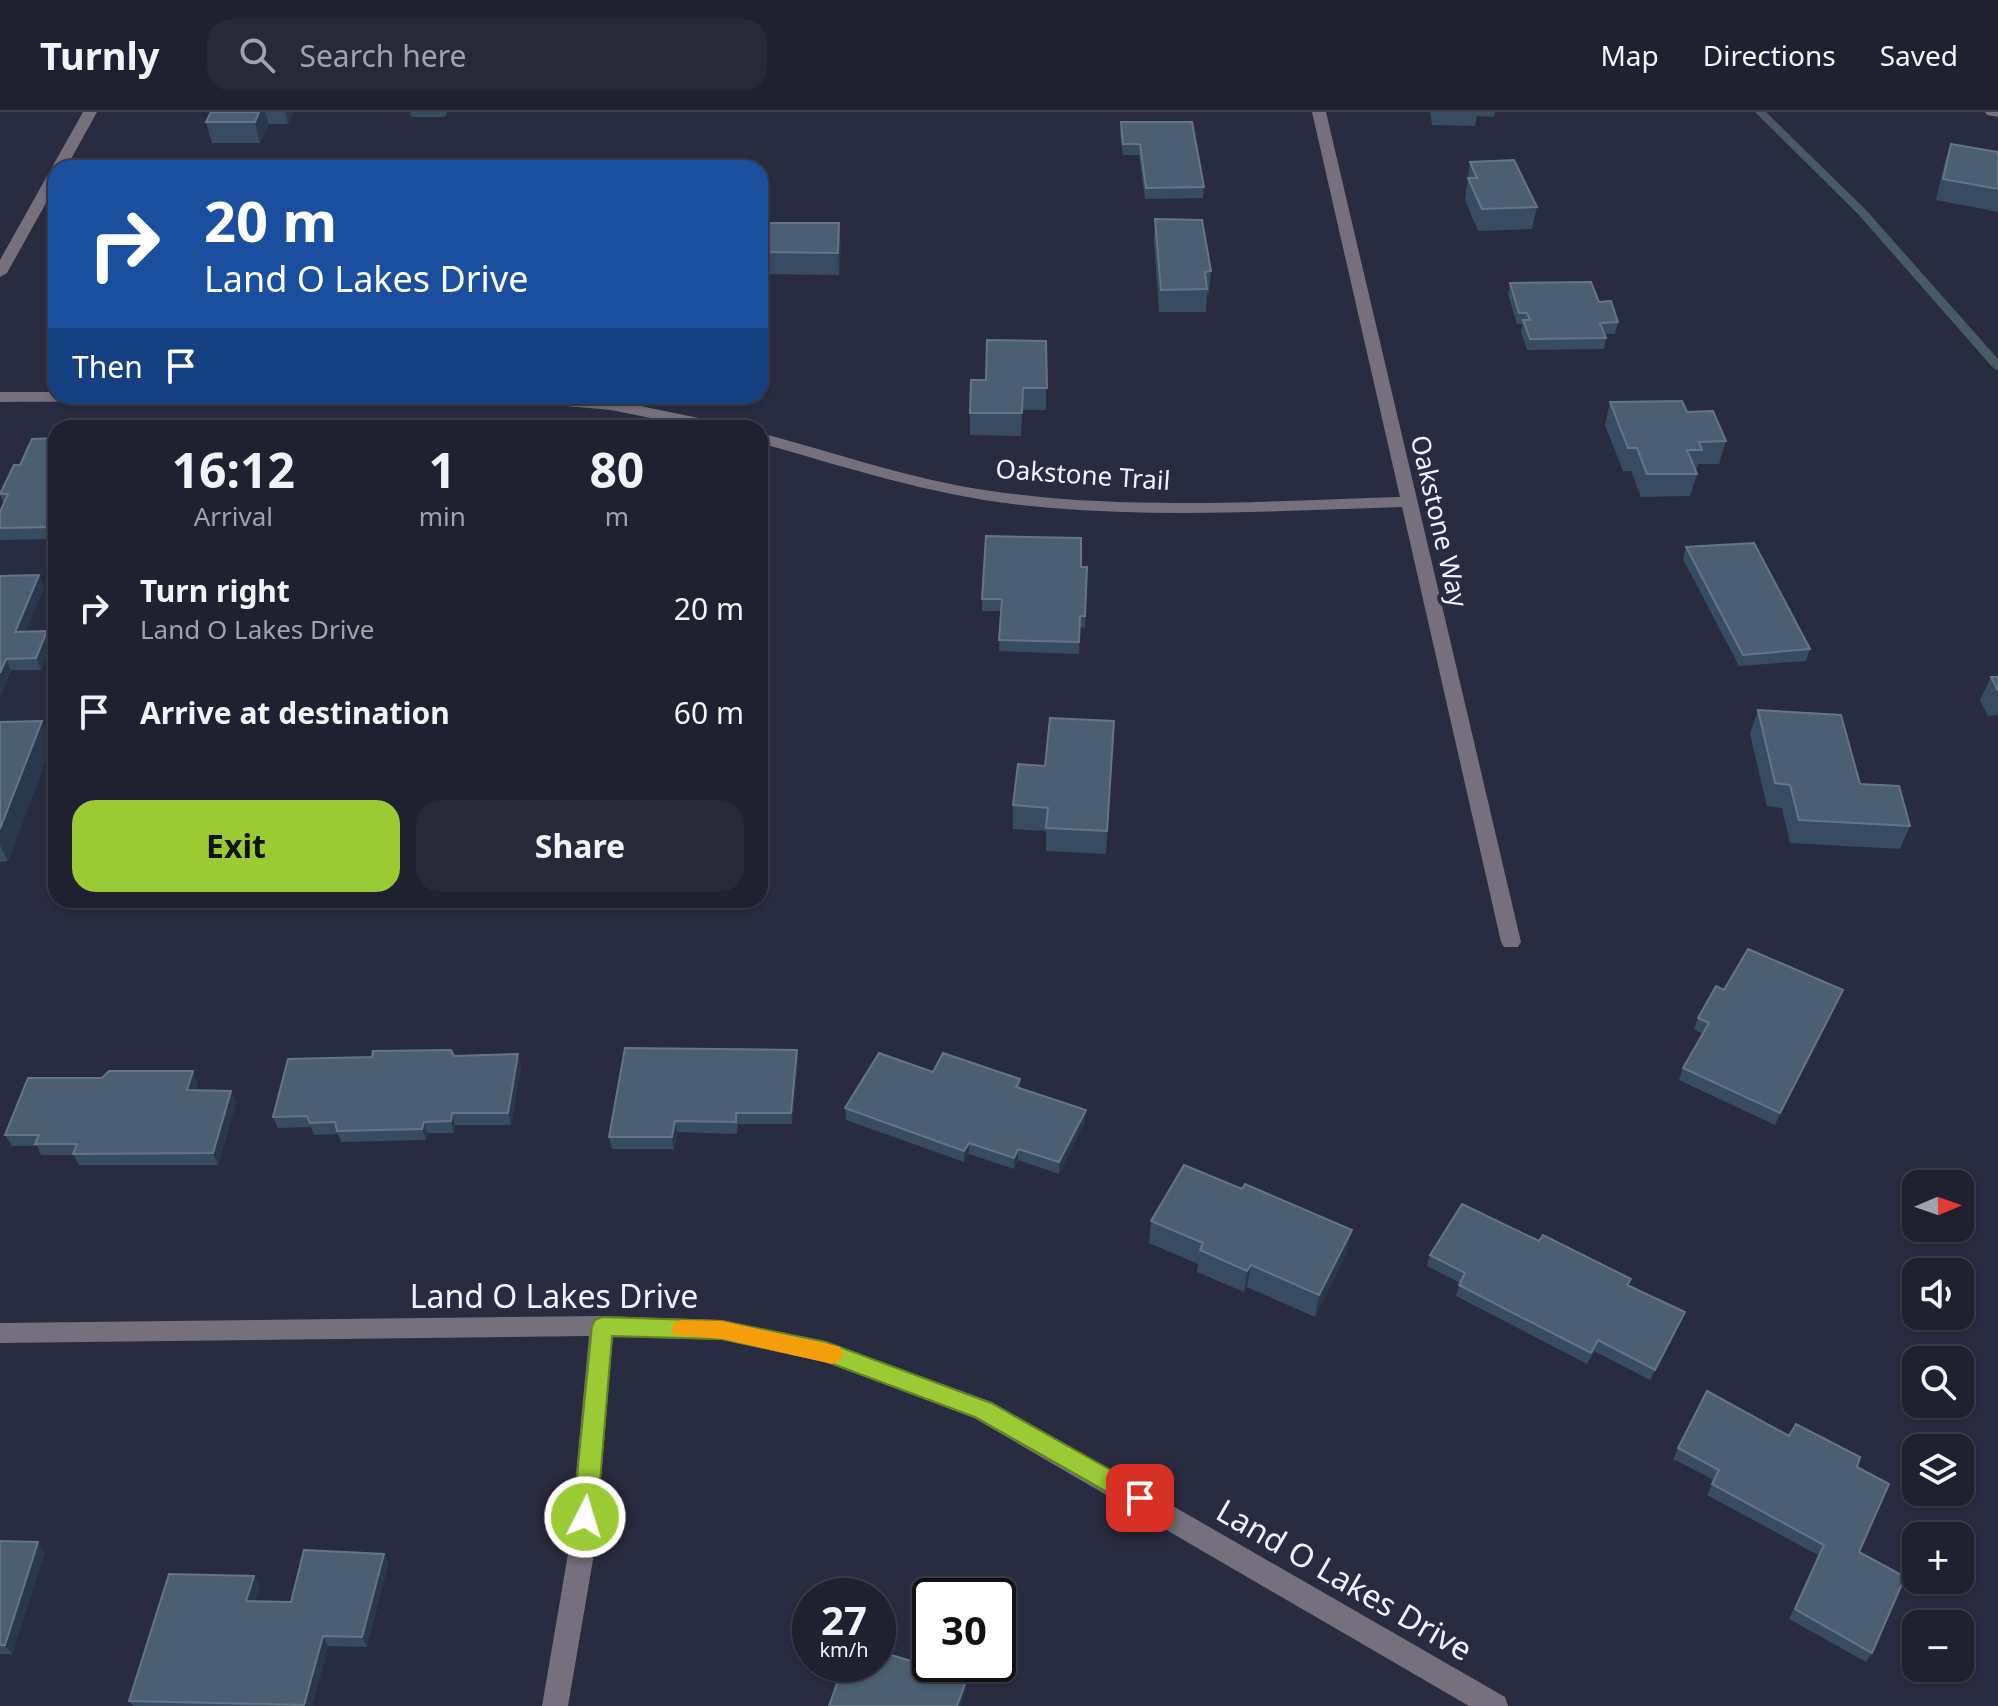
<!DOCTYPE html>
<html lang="en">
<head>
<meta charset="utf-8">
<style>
	:root { --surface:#1f2030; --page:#272838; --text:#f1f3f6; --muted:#a1a3ab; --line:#3c3e4c; --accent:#9acb34 }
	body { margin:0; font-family:"Noto Sans",sans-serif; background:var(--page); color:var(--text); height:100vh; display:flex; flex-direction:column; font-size:30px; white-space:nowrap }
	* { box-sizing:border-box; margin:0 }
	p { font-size:26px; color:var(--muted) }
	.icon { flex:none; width:44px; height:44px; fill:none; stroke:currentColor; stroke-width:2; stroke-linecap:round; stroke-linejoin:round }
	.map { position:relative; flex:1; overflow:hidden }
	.side { position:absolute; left:48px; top:308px; width:720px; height:488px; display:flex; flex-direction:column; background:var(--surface); border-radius:24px; box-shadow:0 2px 6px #0004,0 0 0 2px var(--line) }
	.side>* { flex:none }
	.top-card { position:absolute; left:48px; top:48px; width:720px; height:244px; border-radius:24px; box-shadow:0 2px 6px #0004,0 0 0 2px var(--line); background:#1a4fa0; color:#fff; overflow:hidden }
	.needle { width:52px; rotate:88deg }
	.controls { position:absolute; left:1902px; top:1058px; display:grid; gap:16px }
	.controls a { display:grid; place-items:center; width:72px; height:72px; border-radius:16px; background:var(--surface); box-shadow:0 2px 6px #0004,0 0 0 2px var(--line); font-size:40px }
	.speed { position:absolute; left:792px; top:1466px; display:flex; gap:16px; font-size:40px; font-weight:700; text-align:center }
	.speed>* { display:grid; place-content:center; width:104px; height:104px; border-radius:50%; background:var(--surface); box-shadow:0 2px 6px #0004,0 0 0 2px var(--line); line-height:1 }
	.speed small { font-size:20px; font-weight:400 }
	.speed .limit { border:4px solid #111; border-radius:12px; background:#fff; color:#111 }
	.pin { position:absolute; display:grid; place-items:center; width:68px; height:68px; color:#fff; margin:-34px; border-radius:16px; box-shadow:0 4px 12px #0006 }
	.me { position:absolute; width:88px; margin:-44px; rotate:5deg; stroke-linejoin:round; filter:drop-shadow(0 0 6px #0008) }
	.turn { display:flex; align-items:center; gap:28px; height:168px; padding:0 24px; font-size:36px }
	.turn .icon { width:104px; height:104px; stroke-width:2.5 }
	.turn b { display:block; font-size:56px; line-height:68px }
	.then { display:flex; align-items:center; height:76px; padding:0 24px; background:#0003; gap:16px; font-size:30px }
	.eta { display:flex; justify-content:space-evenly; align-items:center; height:136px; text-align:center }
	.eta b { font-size:48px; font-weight:700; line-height:56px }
	.button { display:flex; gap:16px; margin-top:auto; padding:16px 24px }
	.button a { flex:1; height:92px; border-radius:24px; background:var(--accent); color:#111; font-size:32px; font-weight:700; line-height:92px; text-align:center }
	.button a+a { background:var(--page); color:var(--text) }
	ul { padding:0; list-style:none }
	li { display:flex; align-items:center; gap:24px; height:104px; padding:0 24px }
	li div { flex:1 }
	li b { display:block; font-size:30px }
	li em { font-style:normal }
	header { display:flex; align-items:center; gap:48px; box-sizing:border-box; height:112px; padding:0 40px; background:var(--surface); border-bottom:2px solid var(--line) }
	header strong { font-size:38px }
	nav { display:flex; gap:44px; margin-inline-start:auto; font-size:28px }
	.search { width:560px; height:72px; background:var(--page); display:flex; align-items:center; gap:20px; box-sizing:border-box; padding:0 28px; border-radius:24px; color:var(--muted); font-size:30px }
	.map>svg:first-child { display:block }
</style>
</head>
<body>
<header>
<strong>Turnly</strong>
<div class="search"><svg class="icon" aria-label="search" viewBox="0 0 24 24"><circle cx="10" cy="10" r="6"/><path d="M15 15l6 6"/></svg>Search here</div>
<nav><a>Map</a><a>Directions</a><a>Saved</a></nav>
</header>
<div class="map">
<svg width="1998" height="1594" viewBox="0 0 1998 1594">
	<rect width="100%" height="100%" fill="#292b40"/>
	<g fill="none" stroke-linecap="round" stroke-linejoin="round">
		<!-- stream -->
		<path fill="#485a63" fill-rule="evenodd" d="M 1755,0 L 1766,0 L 1866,98 L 1998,247 L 1998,258 L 1994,257 L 1858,102 Z"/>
		<!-- minor -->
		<path fill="#766f7c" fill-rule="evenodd" d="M 83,0 L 97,0 L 66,56 L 56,56 L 56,73 L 7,161 L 0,165 L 0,148 Z
			M 1312,0 L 1326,0 L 1521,830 L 1518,835 L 1504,835 L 1501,830 L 1402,395 C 1275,399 1146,407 1020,393 C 931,383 845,355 760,331 L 760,321 C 837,341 912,368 991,379 C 1126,399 1264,389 1400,385 Z
			M 1985,0 L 1998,0 L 1998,5 L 1987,3 Z
			M 0,280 L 56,280 L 56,284 L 178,284 L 170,289 L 0,290 Z
			M 503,284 L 611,288 L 723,311 L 731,316 L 700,316 L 611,298 L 511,289 Z
			M 602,1204 L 722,1208 L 826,1230 L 992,1290 L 1505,1585 L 1508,1594 L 1469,1594 L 974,1306 L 825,1250 L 722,1228 L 613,1225 L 595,1436 L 568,1594 L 542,1594 L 569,1436 L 589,1224 L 0,1231 L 0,1211 Z"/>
	</g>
	<!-- wall -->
	<path fill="#374c61" d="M 211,0 L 293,0 L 288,12 L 269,12 L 260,31 L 212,31 L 206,10 Z
		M 410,0 L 447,0 L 445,5 L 411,5 Z
		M 1430,0 L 1495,0 L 1494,5 L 1477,4 L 1475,14 L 1432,13 Z
		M 1121,10 L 1204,75 L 1203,86 L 1145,87 L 1139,43 L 1123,43 L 1120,21 Z
		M 1951,32 L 1998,40 L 1998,100 L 1936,88 L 1944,53 Z
		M 1470,50 L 1537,95 L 1532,117 L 1478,119 L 1465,88 Z
		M 1155,107 L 1211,159 L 1209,181 L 1207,182 L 1206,200 L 1159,200 L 1154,129 Z
		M 760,116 L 767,116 L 841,132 L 839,163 L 760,162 Z
		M 1510,171 L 1599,190 L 1618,210 L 1615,222 L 1605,222 L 1606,226 L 1604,237 L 1527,238 L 1521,220 L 1522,212 L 1517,212 L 1508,182 Z
		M 1046,229 L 1046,298 L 1022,298 L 1021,324 L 970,323 L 970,301 L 986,268 Z
		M 1610,290 L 1687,300 L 1726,329 L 1719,352 L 1698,352 L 1696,359 L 1697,362 L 1690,384 L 1641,385 L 1631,359 L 1623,359 L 1605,313 Z
		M 56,326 L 56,427 L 0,428 L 0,400 L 4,392 L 0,382 L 20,353 Z
		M 1686,435 L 1810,537 L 1806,549 L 1739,554 L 1683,447 Z
		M 1081,455 L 1087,455 L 1085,516 L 1080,515 L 1079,542 L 999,539 L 1001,499 L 982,499 L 982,487 Z
		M 0,464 L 44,475 L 25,520 L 52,531 L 41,558 L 11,558 L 0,585 Z
		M 1991,565 L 1998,565 L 1998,603 L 1988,604 L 1980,588 Z
		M 1758,598 L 1860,672 L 1910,714 L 1900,737 L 1790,731 L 1782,696 L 1767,694 L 1750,622 Z
		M 1114,609 L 1106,742 L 1046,739 L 1046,719 L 1013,717 L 1013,693 L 1045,654 Z
		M 0,610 L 52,632 L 8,749 L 0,750 Z
		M 1724,878 L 1838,890 L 1775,1013 L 1679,968 L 1683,956 L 1703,922 L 1694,917 L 1698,906 Z
		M 454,944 L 521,953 L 511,1013 L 455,1013 L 454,1021 L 427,1021 L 426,1028 L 341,1030 L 338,1022 L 314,1023 L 311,1015 L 278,1016 L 273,1005 Z
		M 798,949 L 792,1012 L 738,1012 L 737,1022 L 677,1020 L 674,1037 L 612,1037 L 609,1025 Z
		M 1020,967 L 1020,976 L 1085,1009 L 1059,1062 L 1018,1048 L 1014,1057 L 969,1042 L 964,1050 L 846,1008 L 845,996 Z
		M 198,971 L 196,978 L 236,990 L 218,1053 L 79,1053 L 74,1043 L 41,1043 L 37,1034 L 12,1034 L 5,1023 Z
		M 1151,1109 L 1347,1140 L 1315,1205 L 1247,1175 L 1244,1180 L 1197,1160 L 1198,1152 L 1149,1131 Z
		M 1539,1129 L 1631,1167 L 1628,1173 L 1685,1200 L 1650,1268 L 1594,1239 L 1587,1252 L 1456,1184 L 1460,1171 L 1427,1154 L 1430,1143 Z
		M 1707,1279 L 1789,1324 L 1857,1355 L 1859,1440 L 1872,1541 L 1866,1550 L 1789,1507 L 1818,1443 L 1707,1383 L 1714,1368 L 1673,1347 Z
		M 0,1429 L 45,1440 L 12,1542 L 0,1542 Z
		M 384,1442 L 388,1452 L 367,1535 L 328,1534 L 312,1594 L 133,1594 L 129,1589 L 260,1474 L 255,1489 L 291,1490 Z"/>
	<!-- shaded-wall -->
	<path fill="#29384d" d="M 259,0 L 265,0 L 269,12 L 260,31 L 255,10 Z
		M 285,0 L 293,0 L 288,12 Z
		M 839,111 L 841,132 L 839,163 L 838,141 Z
		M 39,463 L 44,475 L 20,532 L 15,520 Z
		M 47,519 L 52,531 L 41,558 L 36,546 Z
		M 6,547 L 11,558 L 0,585 L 0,561 Z
		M 42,609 L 52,632 L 8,749 L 0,733 L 0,717 Z
		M 1843,878 L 1838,890 L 1775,1013 L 1780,1001 Z
		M 797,938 L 798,949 L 792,1012 L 791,1001 Z
		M 518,942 L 521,953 L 511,1013 L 508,1001 Z
		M 193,959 L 198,971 L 192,990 L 187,978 Z
		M 231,979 L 236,990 L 218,1053 L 213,1041 Z
		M 1086,998 L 1085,1009 L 1059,1062 L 1059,1050 Z
		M 452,1001 L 455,1013 L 454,1021 L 451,1009 Z
		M 675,1009 L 677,1020 L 674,1037 L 672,1025 Z
		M 424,1010 L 427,1021 L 426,1028 L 422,1017 Z
		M 969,1031 L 969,1042 L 964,1050 L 964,1039 Z
		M 1018,1037 L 1018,1048 L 1014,1057 L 1014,1046 Z
		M 1352,1118 L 1347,1140 L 1315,1205 L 1319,1183 Z
		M 1251,1153 L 1247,1175 L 1244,1180 L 1247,1159 Z
		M 38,1430 L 45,1440 L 12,1542 L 5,1533 Z
		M 384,1442 L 388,1452 L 367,1535 L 362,1525 Z
		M 254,1464 L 260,1474 L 252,1499 L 246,1489 Z
		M 323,1524 L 328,1534 L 312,1594 L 305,1594 Z
		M 967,1566 L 967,1575 L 961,1594 L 957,1594 Z"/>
	<!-- building -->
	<path fill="#4b5e72" stroke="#657588" stroke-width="2" d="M 211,0 L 259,0 L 255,10 L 206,10 Z
		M 1121,10 L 1192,10 L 1204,75 L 1146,76 L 1140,32 L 1123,32 Z
		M 1951,32 L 1998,40 L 1998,77 L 1943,67 Z
		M 174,48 L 229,48 L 225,56 L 169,56 Z
		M 1514,48 L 1537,95 L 1482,97 L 1468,66 L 1477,66 L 1470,50 Z
		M 1155,107 L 1202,108 L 1211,159 L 1205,160 L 1207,177 L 1161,178 Z
		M 767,111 L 839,111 L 838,141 L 760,140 L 760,116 L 767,116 Z
		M 1591,170 L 1599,190 L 1611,189 L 1618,210 L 1600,211 L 1606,226 L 1530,227 L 1523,208 L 1530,208 L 1527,201 L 1519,201 L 1510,171 Z
		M 987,228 L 1046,229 L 1047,276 L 1023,276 L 1022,301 L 970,301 L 971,268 L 986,268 Z
		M 1682,289 L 1687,300 L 1713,299 L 1726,329 L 1699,330 L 1702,338 L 1687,338 L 1697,362 L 1647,362 L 1637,336 L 1628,336 L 1610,290 Z
		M 56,326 L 56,415 L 0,416 L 0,400 L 8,382 L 0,382 L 14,353 L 20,353 L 32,327 Z
		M 986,424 L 1081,426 L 1081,455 L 1087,455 L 1085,504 L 1080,504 L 1079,530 L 999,528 L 1002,487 L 982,487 Z
		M 1754,431 L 1810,537 L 1743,543 L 1686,435 Z
		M 39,463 L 15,520 L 47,519 L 36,546 L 6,547 L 0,561 L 0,464 Z
		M 1991,565 L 1998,565 L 1998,579 Z
		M 1758,598 L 1841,603 L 1860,672 L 1899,674 L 1910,714 L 1799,708 L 1790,673 L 1775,671 Z
		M 1050,606 L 1114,609 L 1107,719 L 1046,716 L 1048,696 L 1013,693 L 1018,652 L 1045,654 Z
		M 42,609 L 0,717 L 0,610 Z
		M 1748,837 L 1843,878 L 1780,1001 L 1683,956 L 1709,911 L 1698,906 L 1716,874 L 1724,878 Z
		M 625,936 L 797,938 L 791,1001 L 736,1001 L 736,1010 L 675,1009 L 672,1025 L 609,1025 Z
		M 451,938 L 454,944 L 518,942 L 508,1001 L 452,1001 L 451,1009 L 424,1010 L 422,1017 L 337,1019 L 335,1010 L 310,1011 L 307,1004 L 273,1005 L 288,947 L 372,945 L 373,939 Z
		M 879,941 L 933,960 L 943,941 L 1020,967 L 1016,975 L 1086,998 L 1059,1050 L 1018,1037 L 1014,1046 L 969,1031 L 964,1039 L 845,996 Z
		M 109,959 L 193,959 L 187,978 L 231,979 L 213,1041 L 73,1042 L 77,1032 L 35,1032 L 39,1023 L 5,1023 L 28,966 L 102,966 Z
		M 1184,1053 L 1242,1077 L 1245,1072 L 1352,1118 L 1319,1183 L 1251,1153 L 1247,1159 L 1200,1138 L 1203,1131 L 1151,1109 Z
		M 1462,1092 L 1539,1129 L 1543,1123 L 1631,1167 L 1627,1173 L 1685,1200 L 1655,1258 L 1598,1228 L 1591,1241 L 1459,1173 L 1465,1161 L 1430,1143 Z
		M 1707,1279 L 1789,1324 L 1796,1312 L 1860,1345 L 1857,1355 L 1889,1372 L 1859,1440 L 1905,1465 L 1872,1541 L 1795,1497 L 1824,1433 L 1712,1372 L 1719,1358 L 1678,1336 Z
		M 0,1429 L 38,1430 L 5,1533 L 0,1533 Z
		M 304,1438 L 384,1442 L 362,1525 L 323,1524 L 304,1593 L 129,1589 L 169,1462 L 254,1464 L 246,1489 L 291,1490 Z
		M 878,1539 L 967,1566 L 957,1594 L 829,1594 L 844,1552 L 878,1552 Z"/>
	<!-- route -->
	<path fill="#9acb34" stroke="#648422" stroke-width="2" d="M 602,1205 L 722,1209 L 826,1230 L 991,1291 L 1148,1379 L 1151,1386 L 1148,1394 L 1140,1397 L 1132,1394 L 975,1305 L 825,1249 L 722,1227 L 612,1224 L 597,1405 L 593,1412 L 585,1415 L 577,1412 L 573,1405 L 592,1214 L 595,1208 Z"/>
	<!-- slow -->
	<path fill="#f59e0b" d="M 682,1208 L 722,1209 L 832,1233 L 840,1235 L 843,1242 L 840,1249 L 832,1252 L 722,1227 L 674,1223 L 671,1217 L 674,1210 Z"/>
	<g text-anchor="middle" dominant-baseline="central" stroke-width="8" stroke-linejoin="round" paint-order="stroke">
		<!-- street labels -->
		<g font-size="26" fill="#f1f2fe" stroke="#292b40">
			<text transform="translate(1083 362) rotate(4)">Oakstone Trail</text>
			<text transform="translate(1440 409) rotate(77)">Oakstone Way</text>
		</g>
		<!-- near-street labels -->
		<g font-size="32" fill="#f1f2fe" stroke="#292b40">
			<text x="554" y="1183">Land O Lakes Drive</text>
			<text transform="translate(1345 1467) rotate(30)">Land O Lakes Drive</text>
		</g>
	</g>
</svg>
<div class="controls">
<a><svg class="needle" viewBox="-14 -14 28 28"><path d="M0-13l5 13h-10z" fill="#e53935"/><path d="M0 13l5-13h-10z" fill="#a1a3ab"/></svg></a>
<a><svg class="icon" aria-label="sound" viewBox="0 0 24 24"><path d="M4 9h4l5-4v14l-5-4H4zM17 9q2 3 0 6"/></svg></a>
<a><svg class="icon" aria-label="search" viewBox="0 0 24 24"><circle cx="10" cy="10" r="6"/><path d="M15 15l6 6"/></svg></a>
<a><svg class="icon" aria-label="layers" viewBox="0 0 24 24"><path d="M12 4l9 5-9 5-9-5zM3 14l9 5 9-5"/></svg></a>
<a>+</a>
<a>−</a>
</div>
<div class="speed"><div>27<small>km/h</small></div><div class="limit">30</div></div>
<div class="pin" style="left:1140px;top:1386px;background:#d93025"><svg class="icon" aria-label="arrive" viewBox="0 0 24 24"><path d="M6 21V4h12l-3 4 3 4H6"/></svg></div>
<svg class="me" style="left:585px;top:1405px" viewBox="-20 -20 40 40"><circle r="17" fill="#9acb34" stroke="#fff" stroke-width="3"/><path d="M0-11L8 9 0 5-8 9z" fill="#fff"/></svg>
<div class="top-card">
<div class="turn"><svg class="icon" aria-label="right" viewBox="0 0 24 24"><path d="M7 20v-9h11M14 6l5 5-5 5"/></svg><div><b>20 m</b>Land O Lakes Drive</div></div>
<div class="then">Then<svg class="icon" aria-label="arrive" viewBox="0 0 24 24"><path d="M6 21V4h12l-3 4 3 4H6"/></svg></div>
</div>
<section class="side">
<div class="eta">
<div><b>16:12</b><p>Arrival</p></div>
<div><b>1</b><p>min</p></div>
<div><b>80</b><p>m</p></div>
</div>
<ul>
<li><svg class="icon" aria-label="right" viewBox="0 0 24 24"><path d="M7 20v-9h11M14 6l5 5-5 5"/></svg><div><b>Turn right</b><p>Land O Lakes Drive</p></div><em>20 m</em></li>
<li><svg class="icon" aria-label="arrive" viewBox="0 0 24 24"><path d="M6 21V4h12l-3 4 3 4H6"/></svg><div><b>Arrive at destination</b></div><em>60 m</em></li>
</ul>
<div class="button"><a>Exit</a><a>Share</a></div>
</section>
</div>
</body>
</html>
